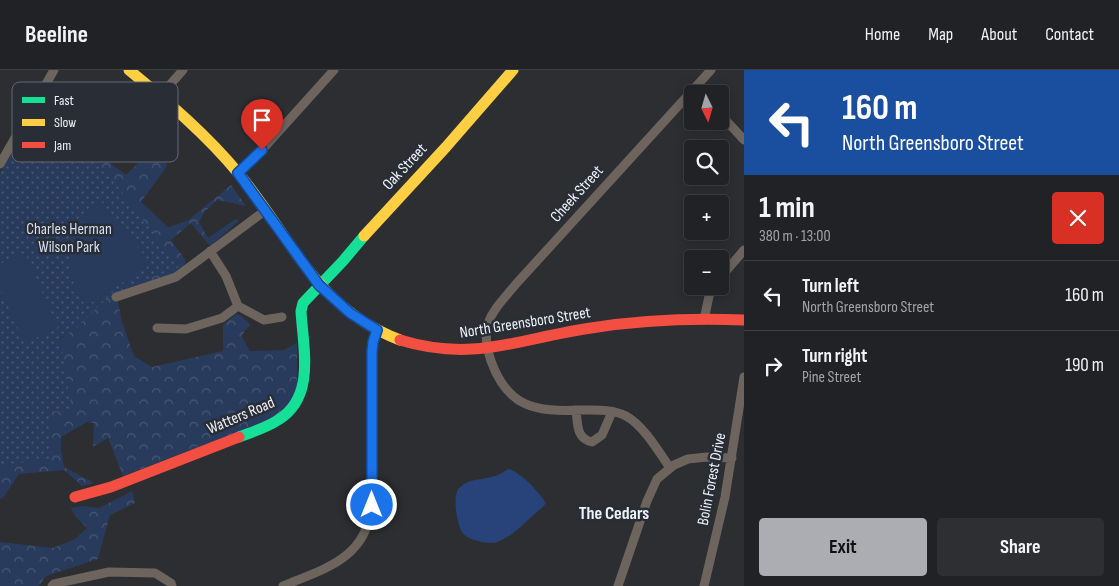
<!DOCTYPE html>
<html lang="en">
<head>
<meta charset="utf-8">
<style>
	:root { --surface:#212226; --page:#2d2f32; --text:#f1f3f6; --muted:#a2a4a7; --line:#3e3f43; --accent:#abadb3 }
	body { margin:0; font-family:"Sofia Sans Condensed",sans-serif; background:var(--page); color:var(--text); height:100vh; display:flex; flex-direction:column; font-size:19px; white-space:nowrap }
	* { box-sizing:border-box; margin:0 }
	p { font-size:16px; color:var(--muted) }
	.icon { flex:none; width:28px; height:28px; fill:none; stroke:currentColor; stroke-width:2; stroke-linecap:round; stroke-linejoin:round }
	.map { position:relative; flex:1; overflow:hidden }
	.details { display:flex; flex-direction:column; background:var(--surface); width:375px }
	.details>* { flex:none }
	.top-card { background:#1a4fa0; color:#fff; overflow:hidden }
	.needle { width:32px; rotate:175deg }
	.tools { position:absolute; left:684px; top:15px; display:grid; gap:10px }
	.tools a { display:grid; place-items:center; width:45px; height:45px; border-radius:5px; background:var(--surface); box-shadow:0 2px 12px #0003,0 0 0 1px var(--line); font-size:25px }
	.pin { position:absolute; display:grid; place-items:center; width:42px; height:42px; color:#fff; margin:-51px -21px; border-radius:50% 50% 50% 0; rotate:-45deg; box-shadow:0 0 5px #0007 }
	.pin .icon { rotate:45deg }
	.me { position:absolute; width:55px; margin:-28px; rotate:0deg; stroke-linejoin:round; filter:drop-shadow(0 0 4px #0008) }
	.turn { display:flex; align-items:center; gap:18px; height:105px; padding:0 15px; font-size:22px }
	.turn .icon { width:65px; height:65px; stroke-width:2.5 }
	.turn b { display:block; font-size:35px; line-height:42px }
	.round { display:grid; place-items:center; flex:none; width:52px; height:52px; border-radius:5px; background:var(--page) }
	.summary { display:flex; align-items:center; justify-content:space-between; height:85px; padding:0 15px }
	h1 { font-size:30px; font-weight:700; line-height:38px }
	.action { display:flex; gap:10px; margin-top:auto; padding:10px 15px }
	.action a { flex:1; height:58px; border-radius:5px; background:var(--accent); color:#111; font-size:20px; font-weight:700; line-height:58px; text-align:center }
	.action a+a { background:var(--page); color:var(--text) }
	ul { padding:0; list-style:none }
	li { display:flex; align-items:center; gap:15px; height:70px; padding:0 15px; border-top:1px solid var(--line) }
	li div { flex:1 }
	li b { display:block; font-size:19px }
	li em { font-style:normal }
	header { display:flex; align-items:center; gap:30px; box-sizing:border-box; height:70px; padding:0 25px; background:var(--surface); border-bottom:1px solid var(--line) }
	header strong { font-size:24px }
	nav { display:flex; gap:28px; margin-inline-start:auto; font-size:18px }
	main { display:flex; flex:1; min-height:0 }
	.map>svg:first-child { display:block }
</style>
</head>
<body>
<header>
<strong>Beeline</strong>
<nav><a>Home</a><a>Map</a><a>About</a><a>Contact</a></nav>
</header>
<main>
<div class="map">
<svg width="744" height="516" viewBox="0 0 744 516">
	<defs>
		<pattern id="forest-crowns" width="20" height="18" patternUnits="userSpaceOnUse" patternTransform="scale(1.25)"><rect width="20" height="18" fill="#293b5c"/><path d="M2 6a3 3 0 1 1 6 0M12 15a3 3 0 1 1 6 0" fill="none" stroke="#485874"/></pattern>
		<pattern id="park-dots" width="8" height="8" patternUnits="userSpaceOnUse" patternTransform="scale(1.25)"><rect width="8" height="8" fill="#293b5c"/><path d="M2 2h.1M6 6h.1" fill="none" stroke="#485874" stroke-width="1.8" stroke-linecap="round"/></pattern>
	</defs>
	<rect width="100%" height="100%" fill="#2c2e32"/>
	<!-- forest -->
	<path fill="url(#forest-crowns)" d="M 43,36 L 61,40 L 62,50 L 86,70 L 99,76 L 116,50 L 129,57 L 109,92 L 126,105 L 137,94 L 143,84 L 150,82 L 162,84 L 167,96 L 141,132 L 168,157 L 187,151 L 231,115 L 246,136 L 217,130 L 204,142 L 199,152 L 208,168 L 236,149 L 239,151 L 210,176 L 191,153 L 171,170 L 185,189 L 185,196 L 174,205 L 117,227 L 122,252 L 134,286 L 152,297 L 223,281 L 223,255 L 236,244 L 240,245 L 251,255 L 245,260 L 242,267 L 250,281 L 284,280 L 297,273 L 297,326 L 289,342 L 123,406 L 108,368 L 93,377 L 94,353 L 87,352 L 61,367 L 61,380 L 64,397 L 94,413 L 82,416 L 64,400 L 19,404 L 3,428 L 0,429 L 0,293 C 23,285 60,276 75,256 L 32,50 Z
		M 132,421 L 135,433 L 110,445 L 98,489 L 46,506 L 39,516 L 0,516 L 0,472 L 53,478 L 75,469 L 87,458 L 75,446 L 71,438 L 83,436 L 99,438 Z"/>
	<!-- park -->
	<path fill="url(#park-dots)" d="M 36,40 L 111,108 L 179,197 L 113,222 L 74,260 L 60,268 L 72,342 L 50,341 L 52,389 L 0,395 L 0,102 Z"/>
	<!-- garden -->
	<path fill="#293b5c" d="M 102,132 L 149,191 L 147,197 L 86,236 C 66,212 65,174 85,148 C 90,142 97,137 102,132 Z
		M 25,183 L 58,258 L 24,273 L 0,218 L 0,194 Z"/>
	<!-- water -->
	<path fill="#27437a" d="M 509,399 C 524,405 536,419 546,433 L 543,437 C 528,448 515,466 497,472 C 490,475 466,470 462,462 C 457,454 452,426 459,418 C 469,408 483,410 495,406 C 500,405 504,401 509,399 Z"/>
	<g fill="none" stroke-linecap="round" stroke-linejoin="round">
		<!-- street -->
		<path stroke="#6c645d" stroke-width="9" d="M 160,26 L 183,0
			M 720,44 L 744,70
			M 0,94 L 54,0
			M 238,103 L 262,80 L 334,0
			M 720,208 L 744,180
			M 116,227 L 176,207 L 266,140
			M 238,236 L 264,250 L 282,247
			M 704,250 L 709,226 L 714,216
			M 157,258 L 186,259 L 222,248 L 238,236 L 226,206 L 210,181
			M 576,340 C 578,355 576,368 592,372 L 602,365 L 612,342
			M 670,398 C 659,382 643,355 626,346 C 613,339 596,340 581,340 C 536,342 508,338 491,291 C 478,252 493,242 516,214 L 711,0
			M 52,516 L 54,514 L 109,502 L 155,503 L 171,513 L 172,516
			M 283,516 C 326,498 366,489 372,435 L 373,272 L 377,260
			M 618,516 L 647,431 L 657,409 L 674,395 L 688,389 L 707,387 L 732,388
			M 704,516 L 725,427 L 744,307"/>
		<!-- fast -->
		<path stroke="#16e098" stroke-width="11" d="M 239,367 C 252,362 266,358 278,350 C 316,327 303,278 301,241 L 303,233 L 343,191 L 364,166"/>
		<!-- slow -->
		<path stroke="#ffcf43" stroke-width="11" d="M 129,0 C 168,32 207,65 239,104 C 292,168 315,238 400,270
			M 364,166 L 446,77 L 513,0"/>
		<!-- jam -->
		<path stroke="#f24e42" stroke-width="11" d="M 400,270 C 475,293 520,268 591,258 C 641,250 694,248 744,250
			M 75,427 L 111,417 L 239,367"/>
	</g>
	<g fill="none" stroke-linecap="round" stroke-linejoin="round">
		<defs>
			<path id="route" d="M 262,80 L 238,103 L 319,215 L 350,243 L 377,260 L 373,272 L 372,282 L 372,435"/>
		</defs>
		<!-- route casing -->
		<use href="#route" stroke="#114b97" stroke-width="12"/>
		<!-- route -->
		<use href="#route" stroke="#1a73e8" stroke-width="9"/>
	</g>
	<g text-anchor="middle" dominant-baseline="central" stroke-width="5" stroke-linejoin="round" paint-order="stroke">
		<!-- street labels -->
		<g font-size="16" fill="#eff2f8" stroke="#282d36">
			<text transform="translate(405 97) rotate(-47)">Oak Street</text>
			<text transform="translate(577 124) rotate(-48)">Cheek Street</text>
			<text transform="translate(525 253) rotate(-9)">North Greensboro Street</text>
			<text transform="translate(241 346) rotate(-23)">Watters Road</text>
			<text transform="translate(712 409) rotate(-79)">Bolin Forest Drive</text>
		</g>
		<!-- park labels -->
		<g font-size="16" fill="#d5dff2" stroke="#282d36">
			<text x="69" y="159">Charles Herman<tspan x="69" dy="18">Wilson Park</tspan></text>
		</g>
		<!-- neighbourhood labels -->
		<g font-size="18" font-weight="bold" fill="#eff2f8" stroke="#282d36">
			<text x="614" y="443">The Cedars</text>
		</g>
	</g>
	<!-- legend -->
	<rect x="12" y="12" width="166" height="80" rx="8" fill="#282d36" stroke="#646870" stroke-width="1"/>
	<rect x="22" y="27" width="23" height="6" fill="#16e098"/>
	<rect x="22" y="49" width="23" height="7" fill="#ffcf43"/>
	<rect x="22" y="72" width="23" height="6" fill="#f24e42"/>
	<g font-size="14" fill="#eff2f8">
		<text x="54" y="35">Fast</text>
		<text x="54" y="57">Slow</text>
		<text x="54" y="80">Jam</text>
	</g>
</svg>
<div class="tools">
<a><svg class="needle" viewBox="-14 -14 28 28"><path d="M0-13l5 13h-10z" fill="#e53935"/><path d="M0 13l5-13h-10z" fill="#a2a4a7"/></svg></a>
<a><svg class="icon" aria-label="search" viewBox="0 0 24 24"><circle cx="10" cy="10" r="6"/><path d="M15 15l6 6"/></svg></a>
<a>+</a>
<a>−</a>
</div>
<div class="pin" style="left:262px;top:80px;background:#d93025"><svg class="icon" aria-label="arrive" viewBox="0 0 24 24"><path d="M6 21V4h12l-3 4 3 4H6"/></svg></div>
<svg class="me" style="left:372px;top:435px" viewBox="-20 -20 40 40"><circle r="17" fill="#1a73e8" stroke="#fff" stroke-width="3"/><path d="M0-11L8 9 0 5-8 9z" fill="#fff"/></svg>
</div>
<section class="details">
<div class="top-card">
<div class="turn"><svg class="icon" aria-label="left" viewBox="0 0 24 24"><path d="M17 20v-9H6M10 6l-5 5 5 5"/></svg><div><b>160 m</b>North Greensboro Street</div></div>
</div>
<div class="summary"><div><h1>1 min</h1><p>380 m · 13:00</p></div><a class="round" style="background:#d93025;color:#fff"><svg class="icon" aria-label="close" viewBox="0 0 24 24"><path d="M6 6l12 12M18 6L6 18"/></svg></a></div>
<ul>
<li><svg class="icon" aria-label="left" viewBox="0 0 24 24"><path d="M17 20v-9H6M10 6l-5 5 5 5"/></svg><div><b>Turn left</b><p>North Greensboro Street</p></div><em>160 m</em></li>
<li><svg class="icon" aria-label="right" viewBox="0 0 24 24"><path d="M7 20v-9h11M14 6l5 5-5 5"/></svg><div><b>Turn right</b><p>Pine Street</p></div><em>190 m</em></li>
</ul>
<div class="action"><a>Exit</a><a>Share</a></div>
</section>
</main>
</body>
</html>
